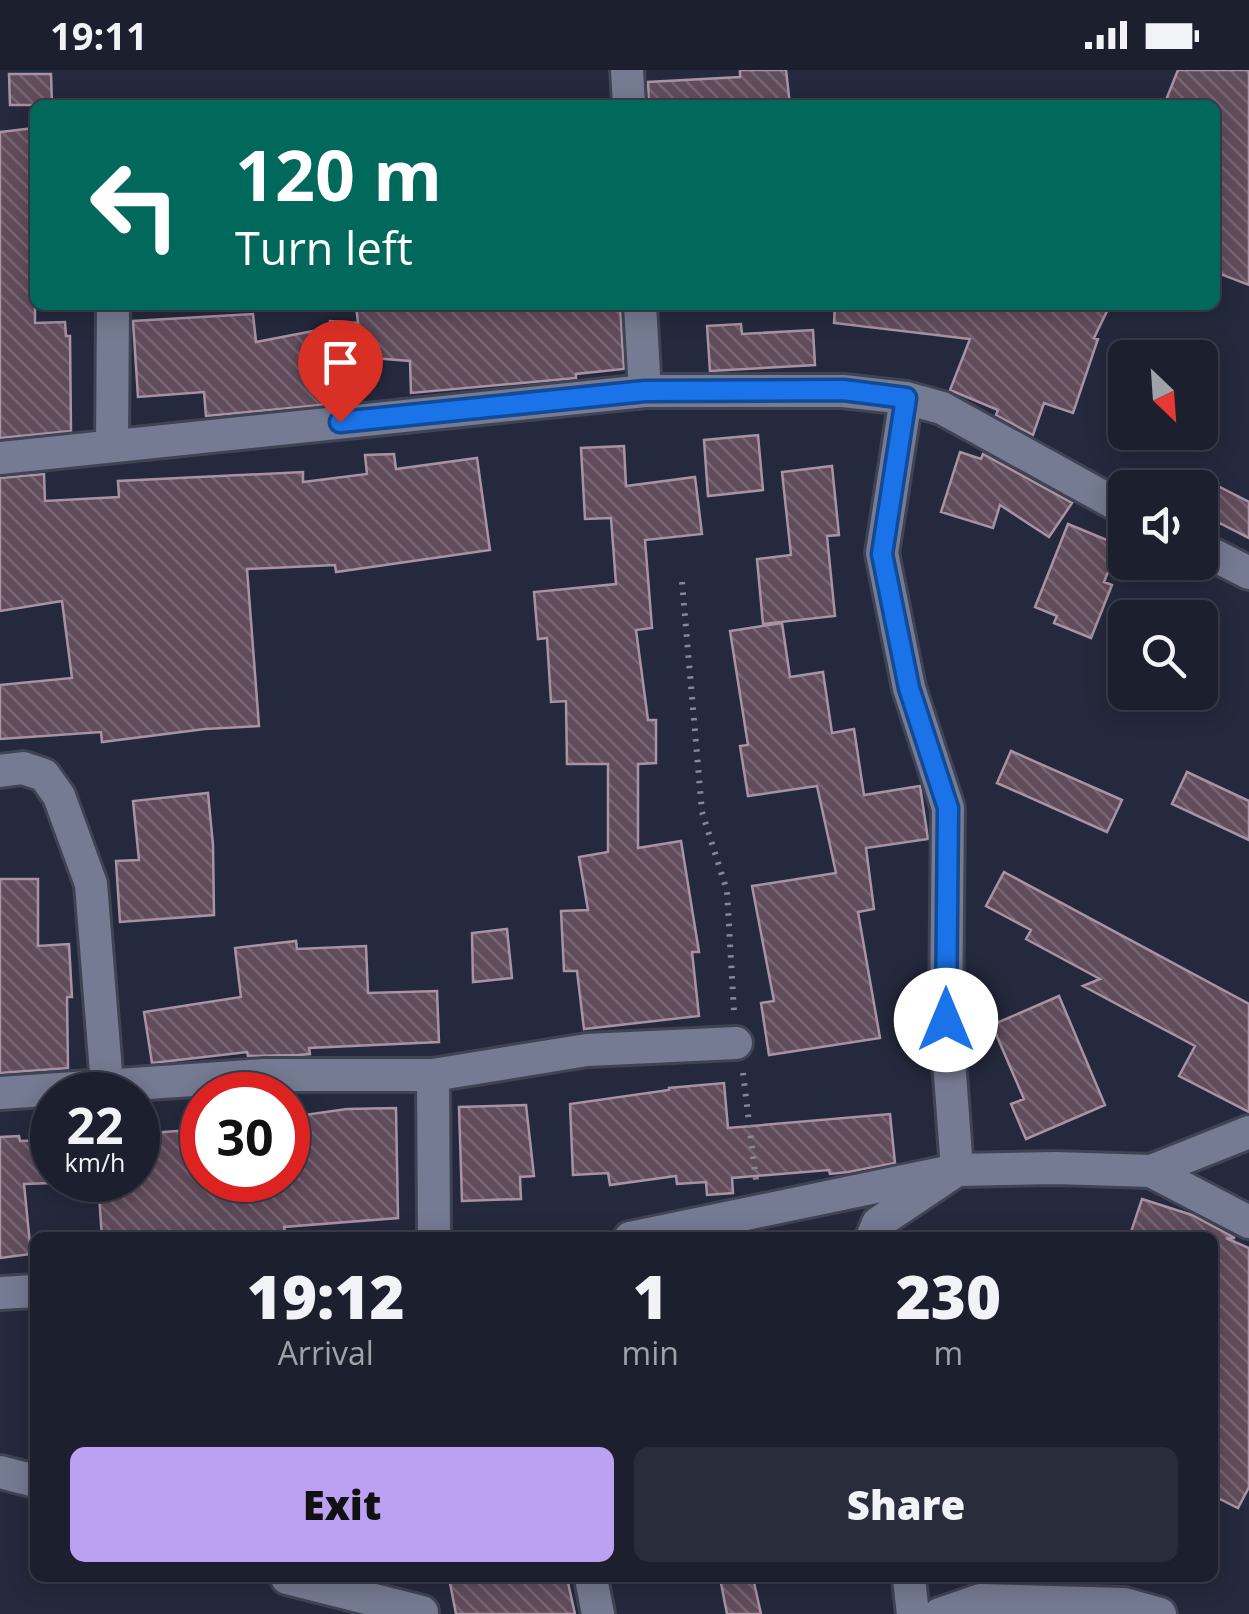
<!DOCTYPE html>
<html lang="en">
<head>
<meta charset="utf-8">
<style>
	:root { --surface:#1c1f2e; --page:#292c3a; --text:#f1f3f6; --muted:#a0a2aa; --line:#3a3d4a; --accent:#bca0f2 }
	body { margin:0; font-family:"Open Sans",sans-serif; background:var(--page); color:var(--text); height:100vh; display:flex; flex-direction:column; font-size:38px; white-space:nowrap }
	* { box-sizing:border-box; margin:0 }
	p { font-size:32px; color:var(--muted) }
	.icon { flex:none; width:55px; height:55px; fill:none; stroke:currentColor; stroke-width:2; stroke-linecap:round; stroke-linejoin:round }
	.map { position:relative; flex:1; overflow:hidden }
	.side { position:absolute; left:30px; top:1162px; width:1188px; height:350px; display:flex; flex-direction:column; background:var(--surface); border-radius:15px; box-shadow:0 5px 25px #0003,0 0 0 2px var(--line) }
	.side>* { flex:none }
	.guide { position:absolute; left:30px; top:30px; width:1190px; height:210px; border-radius:15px; box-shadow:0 5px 25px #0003,0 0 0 2px var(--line); background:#00695c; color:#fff; overflow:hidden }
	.needle { width:65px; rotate:155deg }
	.tools { position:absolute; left:1108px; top:270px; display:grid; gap:20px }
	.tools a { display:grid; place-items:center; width:110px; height:110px; border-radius:15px; background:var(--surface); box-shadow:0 5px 25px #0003,0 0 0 2px var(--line); font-size:50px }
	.speed { position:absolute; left:30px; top:1002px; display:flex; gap:20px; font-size:50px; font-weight:700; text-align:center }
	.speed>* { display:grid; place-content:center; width:130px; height:130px; border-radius:50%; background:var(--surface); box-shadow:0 5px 25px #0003,0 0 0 2px var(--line); line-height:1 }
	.speed small { font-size:25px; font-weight:400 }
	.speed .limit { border:15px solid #d22; background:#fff; color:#111 }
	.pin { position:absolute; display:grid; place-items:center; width:85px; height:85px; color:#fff; margin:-102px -42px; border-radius:50% 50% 50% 0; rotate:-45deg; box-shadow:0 0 10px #0007 }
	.pin .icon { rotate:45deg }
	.me { position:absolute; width:110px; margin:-55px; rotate:0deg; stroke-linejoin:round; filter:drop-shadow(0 0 8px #0008) }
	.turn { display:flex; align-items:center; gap:35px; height:210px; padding:0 40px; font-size:45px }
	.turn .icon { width:130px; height:130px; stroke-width:2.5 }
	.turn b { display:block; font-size:70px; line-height:85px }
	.eta { display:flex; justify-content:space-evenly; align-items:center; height:170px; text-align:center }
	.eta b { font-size:60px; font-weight:800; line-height:70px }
	.action { display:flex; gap:20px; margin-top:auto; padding:20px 40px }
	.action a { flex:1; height:115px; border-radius:15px; background:var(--accent); color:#111; font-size:40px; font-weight:800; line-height:115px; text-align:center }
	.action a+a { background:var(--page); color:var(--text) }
	.status { display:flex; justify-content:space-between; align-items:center; height:70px; padding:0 50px; background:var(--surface); direction:ltr }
	.status svg { height:28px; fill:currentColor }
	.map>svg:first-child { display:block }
</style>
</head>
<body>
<div class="status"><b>19:11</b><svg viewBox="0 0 49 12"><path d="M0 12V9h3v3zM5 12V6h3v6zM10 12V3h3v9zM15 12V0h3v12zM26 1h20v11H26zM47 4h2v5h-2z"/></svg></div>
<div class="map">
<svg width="1249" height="1544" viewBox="0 0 1249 1544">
	<defs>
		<pattern id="building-back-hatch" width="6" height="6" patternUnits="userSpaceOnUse" patternTransform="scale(2.5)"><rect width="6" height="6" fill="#614c5c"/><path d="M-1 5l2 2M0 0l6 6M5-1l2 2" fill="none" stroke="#786674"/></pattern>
	</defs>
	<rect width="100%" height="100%" fill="#25293d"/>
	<!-- building -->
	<path fill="url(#building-back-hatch)" stroke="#a992a3" stroke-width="2.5" d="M 740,0 L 786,0 L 790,35 L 649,35 L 648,12 L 740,7 Z
		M 1178,0 L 1249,0 L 1249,215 L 1215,202 L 1215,35 L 1164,35 Z
		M 9,4 L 51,4 L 52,35 L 10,35 Z
		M 35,58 L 35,253 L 65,252 L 66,266 L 70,266 L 71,361 L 0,368 L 0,62 Z
		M 356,235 L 620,235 L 624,299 L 576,304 L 576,308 L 411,323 L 410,291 L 322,284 L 331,334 L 206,346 L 204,322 L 138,327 L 133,251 L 253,244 L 256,272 L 329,258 L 330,251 L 358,253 Z
		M 835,235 L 1110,235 L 1094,268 L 1098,269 L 1073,343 L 1044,333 L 1033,365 L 996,345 L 998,340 L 950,320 L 970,269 L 834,253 Z
		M 741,254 L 742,264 L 813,260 L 815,295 L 710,301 L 707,256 Z
		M 758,365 L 763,420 L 708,426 L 704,370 Z
		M 624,376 L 626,416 L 695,407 L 702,464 L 645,470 L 652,558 L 636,560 L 648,650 L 656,650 L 656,693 L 638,694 L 638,778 L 681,771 L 699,882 L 692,882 L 699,946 L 584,959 L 577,901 L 564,901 L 561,841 L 588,840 L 579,787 L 608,782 L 608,694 L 567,694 L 566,631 L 551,632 L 547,568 L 538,569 L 534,522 L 616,514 L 611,448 L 585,449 L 581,378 Z
		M 960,382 L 981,389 L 983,384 L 1072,433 L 1049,467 L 1000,435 L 993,458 L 941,442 Z
		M 394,384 L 396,399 L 477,388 L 490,480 L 336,502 L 335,495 L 247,499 L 259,656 L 205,659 L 102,672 L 101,662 L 0,669 L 0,615 L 72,608 L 62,531 L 0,541 L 0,408 L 44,404 L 45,431 L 119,427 L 118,411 L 303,402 L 303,412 L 367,404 L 365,385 Z
		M 832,396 L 839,465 L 827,466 L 835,546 L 763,554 L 757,489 L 791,485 L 782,402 Z
		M 1214,414 L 1249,432 L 1249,468 L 1200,443 Z
		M 1068,454 L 1119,475 L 1104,512 L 1112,515 L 1091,568 L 1054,553 L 1057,546 L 1035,537 Z
		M 782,553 L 790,607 L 823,602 L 832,663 L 854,659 L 864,725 L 920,716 L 928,769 L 866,778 L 874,839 L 858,842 L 880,968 L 769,985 L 761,933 L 774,931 L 752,816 L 836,803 L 817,716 L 748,726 L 740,676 L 748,675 L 730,561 Z
		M 1011,681 L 1122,730 L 1107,762 L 997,713 Z
		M 1187,702 L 1249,731 L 1249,770 L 1172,734 Z
		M 208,723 L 213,775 L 214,845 L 120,852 L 116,791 L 139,790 L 133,731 Z
		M 1004,802 L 1249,934 L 1249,1042 L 1179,1006 L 1195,976 L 1083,916 L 1100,909 L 1026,869 L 1031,860 L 986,836 Z
		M 0,809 L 38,809 L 38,876 L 69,874 L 72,927 L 67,927 L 68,998 L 0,1003 Z
		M 507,859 L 512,908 L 473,912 L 472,863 Z
		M 296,871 L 297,879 L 366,876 L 368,923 L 437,921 L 439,972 L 309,978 L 310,984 L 298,985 L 248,986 L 247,982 L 152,993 L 144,942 L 241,927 L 235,878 Z
		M 1059,926 L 1105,1035 L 1026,1069 L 1011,1034 L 1024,1029 L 992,955 Z
		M 724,1013 L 728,1058 L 890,1044 L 895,1093 L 848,1102 L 830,1104 L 829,1100 L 732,1108 L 733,1123 L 707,1125 L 706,1112 L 677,1114 L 676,1106 L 610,1115 L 608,1103 L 573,1105 L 570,1034 L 669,1020 L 669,1018 Z
		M 526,1035 L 534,1106 L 520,1107 L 521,1129 L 462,1131 L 459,1037 Z
		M 396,1038 L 398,1148 L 284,1157 L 285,1162 L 222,1164 L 222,1168 L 102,1168 L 98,1110 L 138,1110 L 138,1064 L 202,1059 L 202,1110 L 292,1110 L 290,1047 L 347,1039 Z
		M 19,1066 L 20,1071 L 52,1070 L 52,1113 L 24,1114 L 31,1184 L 0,1188 L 0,1067 Z
		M 1142,1129 L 1192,1145 L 1235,1168 L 1226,1168 L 1249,1178 L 1249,1417 L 1238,1438 L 1212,1425 L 1212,1168 L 1129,1168 Z
		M 449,1508 L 567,1508 L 575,1544 L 456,1544 Z
		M 720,1508 L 753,1508 L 761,1544 L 727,1544 Z"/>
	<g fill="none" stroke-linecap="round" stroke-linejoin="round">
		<defs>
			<path id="minor" d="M 627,0 L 629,35
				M 640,235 L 645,321
				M 112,376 L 113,235
				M 0,388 L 645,321 L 843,321 L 906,328 L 942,338 L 1125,439
				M 1200,478 L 1249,503
				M 0,701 L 23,698 L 44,705 L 59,726 L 91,814 L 107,1015
				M 433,1005 L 434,1168
				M 0,1023 L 265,1005 L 433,1005 L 587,980 L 736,973
				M 1151,1101 L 1249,1152
				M 630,1168 L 957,1100 L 1055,1098 L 1151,1101 L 1249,1062
				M 872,1168 L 878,1153 L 957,1100 L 946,949 L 948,738 L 909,618 L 882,483 L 906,328
				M 0,1223 L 35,1221
				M 0,1402 L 35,1411
				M 287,1508 L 422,1542
				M 591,1508 L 598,1544
				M 909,1508 L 913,1544
				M 940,1544 L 981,1530 L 1124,1534 L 1160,1544"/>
		</defs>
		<!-- minor casing -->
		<use href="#minor" stroke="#3f4353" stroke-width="38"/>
		<!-- path -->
		<path stroke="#848899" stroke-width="6" stroke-dasharray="2.5 8" stroke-linecap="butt" d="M 682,512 L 702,742 L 727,821 L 734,942
			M 743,1003 L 756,1110"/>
		<!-- minor -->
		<use href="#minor" stroke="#757b92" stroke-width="32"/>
	</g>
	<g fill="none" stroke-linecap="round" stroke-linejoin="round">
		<defs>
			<path id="route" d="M 340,352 L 645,321 L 843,320 L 906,328 L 882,484 L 909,618 L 948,738 L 946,950"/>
		</defs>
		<!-- route casing -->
		<use href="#route" stroke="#114b97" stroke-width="25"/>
		<!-- route -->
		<use href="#route" stroke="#1a73e8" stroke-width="18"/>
	</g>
</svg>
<div class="tools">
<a><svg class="needle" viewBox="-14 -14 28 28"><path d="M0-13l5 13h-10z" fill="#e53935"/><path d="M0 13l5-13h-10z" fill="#a0a2aa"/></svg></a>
<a><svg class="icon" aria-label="sound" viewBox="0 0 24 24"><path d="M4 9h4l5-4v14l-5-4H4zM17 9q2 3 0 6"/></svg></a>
<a><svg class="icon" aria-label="search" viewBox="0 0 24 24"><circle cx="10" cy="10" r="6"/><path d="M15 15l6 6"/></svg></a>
</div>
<div class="speed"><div>22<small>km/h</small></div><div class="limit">30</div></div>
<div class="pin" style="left:340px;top:352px;background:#d93025"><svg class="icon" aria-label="arrive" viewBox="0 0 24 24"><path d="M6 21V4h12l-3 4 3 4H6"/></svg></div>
<svg class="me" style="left:946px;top:950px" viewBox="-20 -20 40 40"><circle r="19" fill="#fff"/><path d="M0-13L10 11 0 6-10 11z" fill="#1a73e8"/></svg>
<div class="guide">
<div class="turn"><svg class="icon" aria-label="left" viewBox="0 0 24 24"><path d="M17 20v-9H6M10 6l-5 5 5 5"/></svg><div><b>120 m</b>Turn left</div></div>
</div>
<section class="side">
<div class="eta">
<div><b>19:12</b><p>Arrival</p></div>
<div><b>1</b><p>min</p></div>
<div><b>230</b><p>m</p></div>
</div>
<div class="action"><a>Exit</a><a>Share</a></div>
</section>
</div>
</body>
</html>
